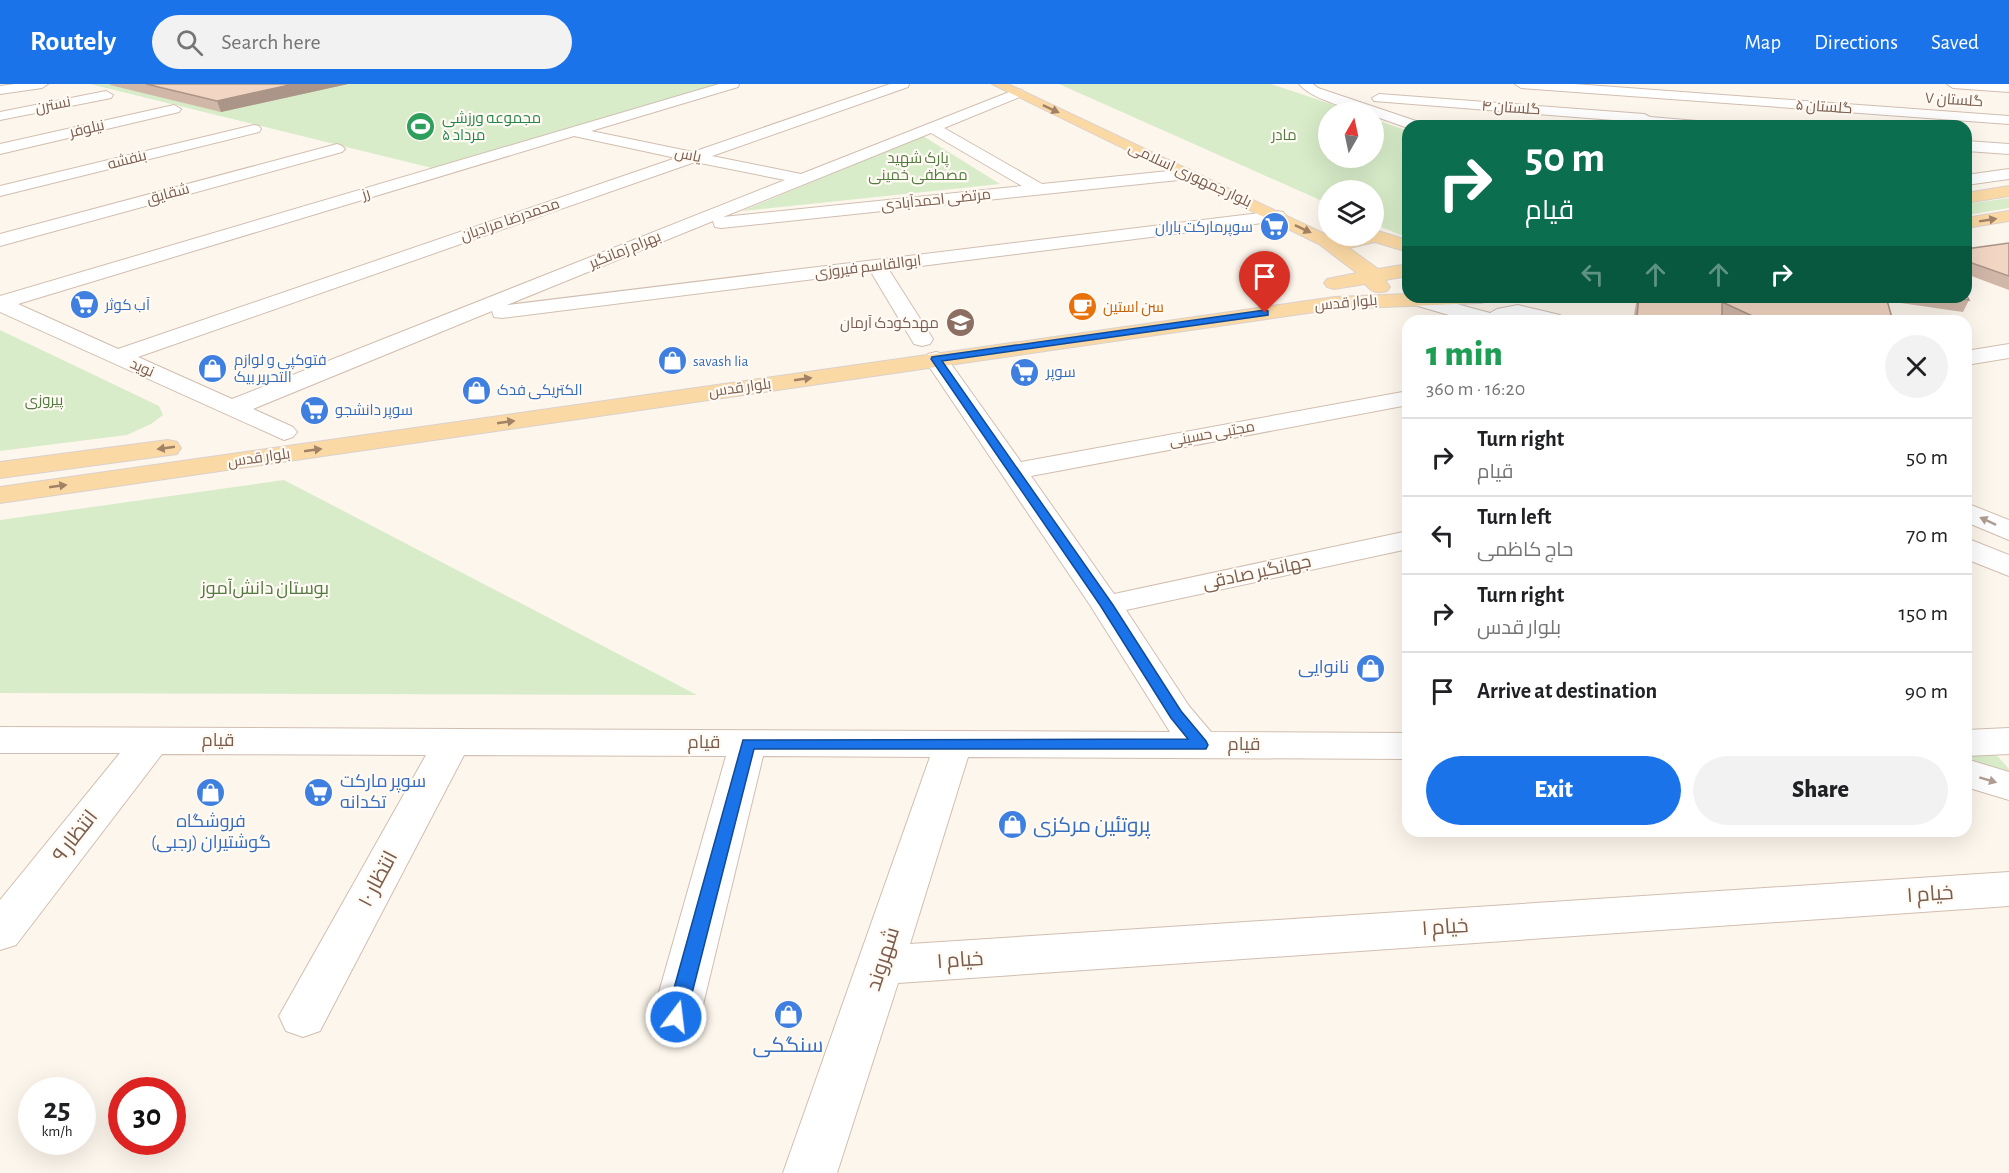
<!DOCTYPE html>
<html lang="en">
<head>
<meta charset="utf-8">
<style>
	:root { --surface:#fff; --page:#f2f2f2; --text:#202124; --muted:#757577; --line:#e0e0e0; --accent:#1a73e8 }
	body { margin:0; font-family:"Alegreya Sans",Cairo,sans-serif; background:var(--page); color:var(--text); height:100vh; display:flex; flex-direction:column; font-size:22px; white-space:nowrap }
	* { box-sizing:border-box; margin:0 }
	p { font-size:20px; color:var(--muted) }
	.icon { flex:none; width:33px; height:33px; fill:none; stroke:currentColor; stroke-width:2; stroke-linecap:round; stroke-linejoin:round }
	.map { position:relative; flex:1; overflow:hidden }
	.details { position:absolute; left:1402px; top:231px; width:570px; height:522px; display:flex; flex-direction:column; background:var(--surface); border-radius:18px; box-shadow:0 6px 24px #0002 }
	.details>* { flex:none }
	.top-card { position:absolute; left:1402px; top:36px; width:570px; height:183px; border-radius:18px; box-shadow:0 6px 24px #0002; background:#0b6e4f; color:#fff; overflow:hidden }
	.needle { width:39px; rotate:9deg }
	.controls { position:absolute; left:1318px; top:18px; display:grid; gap:12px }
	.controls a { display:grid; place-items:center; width:66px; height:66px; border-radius:50%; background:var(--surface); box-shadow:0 6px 24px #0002; font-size:30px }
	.speed { position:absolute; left:18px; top:993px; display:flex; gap:12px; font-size:30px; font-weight:700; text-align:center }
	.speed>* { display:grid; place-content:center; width:78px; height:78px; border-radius:50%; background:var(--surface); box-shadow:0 6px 24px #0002; line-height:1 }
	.speed small { font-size:15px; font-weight:400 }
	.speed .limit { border:9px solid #d22; background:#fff; color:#111 }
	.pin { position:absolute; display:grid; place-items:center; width:51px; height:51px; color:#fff; margin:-62px -26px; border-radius:50% 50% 50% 0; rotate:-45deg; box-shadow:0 0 6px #0007 }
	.pin .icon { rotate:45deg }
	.me { position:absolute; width:66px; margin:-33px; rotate:15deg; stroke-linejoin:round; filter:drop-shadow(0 0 4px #0008) }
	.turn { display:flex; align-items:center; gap:21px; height:126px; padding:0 24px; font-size:27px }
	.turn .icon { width:78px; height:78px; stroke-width:2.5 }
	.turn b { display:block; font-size:42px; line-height:51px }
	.lanes { display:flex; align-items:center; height:57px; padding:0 24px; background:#0003; justify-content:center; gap:30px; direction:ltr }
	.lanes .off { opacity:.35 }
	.round { display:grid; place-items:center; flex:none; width:63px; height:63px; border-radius:32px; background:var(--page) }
	.summary { display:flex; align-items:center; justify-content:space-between; height:102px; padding:0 24px }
	h1 { font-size:36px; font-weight:800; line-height:45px; color:#1e9e55 }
	.button { display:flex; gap:12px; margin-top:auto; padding:12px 24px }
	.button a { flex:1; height:69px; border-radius:36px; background:var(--accent); color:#fff; font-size:24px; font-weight:800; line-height:69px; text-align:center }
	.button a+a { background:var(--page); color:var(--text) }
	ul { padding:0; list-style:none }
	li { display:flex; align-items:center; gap:18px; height:78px; padding:0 24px; border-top:2px solid var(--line) }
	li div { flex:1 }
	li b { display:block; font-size:22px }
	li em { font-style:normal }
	header { display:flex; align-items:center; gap:36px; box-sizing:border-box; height:84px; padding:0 30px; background:var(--accent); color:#fff }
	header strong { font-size:28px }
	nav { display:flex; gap:33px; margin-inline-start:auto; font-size:21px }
	.search { width:420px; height:54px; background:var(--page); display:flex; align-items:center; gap:15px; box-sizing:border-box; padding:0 21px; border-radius:33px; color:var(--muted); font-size:22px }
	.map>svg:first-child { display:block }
</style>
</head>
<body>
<header>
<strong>Routely</strong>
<div class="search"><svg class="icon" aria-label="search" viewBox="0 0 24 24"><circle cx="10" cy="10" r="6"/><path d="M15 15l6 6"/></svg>Search here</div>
<nav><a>Map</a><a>Directions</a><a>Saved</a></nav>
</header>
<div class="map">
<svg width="2009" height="1089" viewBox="0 0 2009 1089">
	<rect width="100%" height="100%" fill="#fdf6ec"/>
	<!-- green -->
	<path fill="#d8ecc9" d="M 90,0 L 722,0 L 436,85 Z
		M 1059,0 L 1271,0 L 1355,28 L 1329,28 L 1329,74 L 1374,74 L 1374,35 L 1408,47 L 1408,154 L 1374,140 L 1374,106 L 1329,106 L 1329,120 Z
		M 923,52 L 1000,100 L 742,127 Z
		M 2009,114 L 2009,124 L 1967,131 L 1967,120 Z
		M 0,246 L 159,322 L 163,331 L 151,340 L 127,351 L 0,367 Z
		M 284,396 L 697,611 L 0,609 L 0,436 Z
		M 1967,668 L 1994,668 L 2009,685 L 2009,689 L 1967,680 Z"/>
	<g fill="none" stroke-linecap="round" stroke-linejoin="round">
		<defs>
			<path id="minor" d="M 15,0 L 48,0 L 42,4 L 0,10 L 0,2 Z
				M 719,0 L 739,0 L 738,3 L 591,47 L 693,68 L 890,0 L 909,0 L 908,3 L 712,72 L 801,90 L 1017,5 L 1022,6 L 1024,9 L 1022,12 L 944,44 L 1042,100 L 1188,85 L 1196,90 L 1188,95 L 721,144 L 715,143 L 713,137 L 507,221 L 1277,127 L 1283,128 L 1286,132 L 1283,136 L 1277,137 L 889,186 L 933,255 L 930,260 L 922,262 L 914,260 L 871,188 L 502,234 L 494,233 L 492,227 L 253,325 L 293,343 L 297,348 L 293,353 L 284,356 L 0,228 L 0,212 ZM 931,49 L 1022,102 L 723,133 ZM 574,52 L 676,74 L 118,265 L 18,220 ZM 695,78 L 785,96 L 232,315 L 138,273 Z
				M 1299,0 L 1313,0 L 1318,4 L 1422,39 L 1424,42 L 1408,42 L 1408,44 L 1374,32 L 1374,28 C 1355,28 1311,15 1299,0 Z
				M 1515,0 L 1574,0 L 2009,32 L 2009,40 L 1521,4 Z
				M 1947,0 L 2009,0 L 2009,8 L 1953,4 Z
				M 106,7 L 113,11 L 111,14 L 0,36 L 0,28 Z
				M 1379,10 L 1644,30 L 1650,33 L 1709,38 L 1716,42 L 1655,42 L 1639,38 L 1374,17 L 1372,14 Z
				M 174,21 L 181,25 L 179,28 L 0,70 L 0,60 Z
				M 254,41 L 259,42 L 261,45 L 259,48 L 0,112 L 0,102 Z
				M 1966,57 L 2009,60 L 2009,70 L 1966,67 Z
				M 337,60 L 342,62 L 345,65 L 342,68 L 0,162 L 0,150 Z
				M 2009,85 L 2009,95 L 1966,101 L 1966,91 Z
				M 1408,210 L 1408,213 L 1431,213 L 1490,229 L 1497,225 L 1518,221 L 1560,231 L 1563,236 L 1533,237 L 1518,234 L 1509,237 L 1469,237 L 1408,219 L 1405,215 Z
				M 2009,260 L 2009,274 L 1966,281 L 1966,267 Z
				M 936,268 L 944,270 L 1021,378 L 1408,307 L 1408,321 L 1031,392 L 1114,510 L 1408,447 L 1408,465 L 1126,526 L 1189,622 L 1211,648 L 1408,649 L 1408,675 L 968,673 L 910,860 L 2009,788 L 2009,822 L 898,899 L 837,1089 L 783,1089 L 930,673 L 763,672 L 700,933 L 693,948 L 676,954 L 659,948 L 652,933 L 726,672 L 464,671 L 320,947 L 303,953 L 286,947 L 279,932 L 426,671 L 162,670 L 16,861 L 0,866 L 0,816 L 120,669 L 0,669 L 0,643 L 1170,648 L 1090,521 L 924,275 L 928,270 Z
				M 1966,419 L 2009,436 L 2009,456 L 1966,438 Z
				M 1966,454 L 2009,471 L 2009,492 L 1966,475 Z
				M 2009,644 L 2009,670 L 1966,672 L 1966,646 Z
				M 1966,675 L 2009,688 L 2009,716 L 1966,703 Z"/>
			<path id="major" d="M 992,0 L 1008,0 L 1329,152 L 1374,152 L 1374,146 L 1408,156 L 1408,168 L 1375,158 L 1349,164 L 1378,185 L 1408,180 L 1408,192 L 1385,196 L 1390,203 L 1387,207 C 1377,210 1371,208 1365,200 L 1334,205 L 1327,203 L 1324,199 L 1327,195 L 1357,189 L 1319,160 Z
				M 2009,102 L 2009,112 L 1966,119 L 1966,109 Z
				M 2009,127 L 2009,137 L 1966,144 L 1966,134 Z
				M 1408,210 L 1408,213 L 1491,213 L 1488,217 L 1481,219 L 1335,225 L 0,419 L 0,403 L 1335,213 Z
				M 168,356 L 177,358 L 181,364 L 177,370 L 0,394 L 0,378 Z"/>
		</defs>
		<!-- minor casing -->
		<use href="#minor" stroke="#d1beb0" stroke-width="2"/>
		<!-- major casing -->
		<use href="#major" stroke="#dad1cd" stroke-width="2"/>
		<!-- minor -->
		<use href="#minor" fill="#fff" fill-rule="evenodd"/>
		<!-- major -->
		<use href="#major" fill="#fbd9a5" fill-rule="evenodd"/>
	</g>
	<!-- wall -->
	<path fill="#d1b7a8" d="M 110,0 L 348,0 L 221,28 L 110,1 Z
		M 2009,159 L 2009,206 L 1966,190 L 1966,165 Z
		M 1637,213 L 1966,213 L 1969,216 L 1963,228 L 1887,217 L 1893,237 L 1731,237 L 1722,233 L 1722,237 L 1633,237 Z"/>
	<!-- shaded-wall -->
	<path fill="#aa9588" d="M 294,0 L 348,0 L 221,28 L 217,17 Z"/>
	<!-- building -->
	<path fill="#f3d5c3" stroke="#aa9588" stroke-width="1.5" d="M 146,0 L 294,0 L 217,17 Z
		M 2009,159 L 2009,192 L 1966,177 L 1966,165 Z
		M 1966,210 L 1969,216 L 1951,213 L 1966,213 Z
		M 1639,213 L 1886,213 L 1893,237 L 1766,237 L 1761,236 L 1722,218 L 1722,237 L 1647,237 L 1637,232 Z"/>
	<!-- one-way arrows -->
	<defs><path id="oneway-solid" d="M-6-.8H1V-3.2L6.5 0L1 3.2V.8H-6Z" transform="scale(1.5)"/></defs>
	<g fill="#a18267">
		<use href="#oneway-solid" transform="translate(1051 25) rotate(25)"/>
		<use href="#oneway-solid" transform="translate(1988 136) rotate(-9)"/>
		<use href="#oneway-solid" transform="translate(1303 145) rotate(25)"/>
		<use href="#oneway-solid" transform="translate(803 295) rotate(-8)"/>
		<use href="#oneway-solid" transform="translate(506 338) rotate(-8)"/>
		<use href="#oneway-solid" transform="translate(166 364) rotate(172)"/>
		<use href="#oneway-solid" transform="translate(313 366) rotate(-8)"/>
		<use href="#oneway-solid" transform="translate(58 402) rotate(-8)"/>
	</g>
	<g fill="#af9d94">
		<use href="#oneway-solid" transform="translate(1988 437) rotate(-155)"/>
		<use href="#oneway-solid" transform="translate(1988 696) rotate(17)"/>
	</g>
	<!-- route -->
	<path fill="#1a73e8" stroke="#114b97" stroke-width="1.5" d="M 1265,226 L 1268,227 L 1268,231 L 942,277 L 1113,521 L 1181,627 L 1206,657 L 1208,661 L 1206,665 L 754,665 L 686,933 L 683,939 L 676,942 L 669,939 L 666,933 L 743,656 L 1188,655 L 1171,634 L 1100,521 L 931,275 L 932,273 Z"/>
	<!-- icons -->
	<defs>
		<symbol id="stadium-disc" viewBox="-11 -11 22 22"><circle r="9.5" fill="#2e9e5b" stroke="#fffaf3"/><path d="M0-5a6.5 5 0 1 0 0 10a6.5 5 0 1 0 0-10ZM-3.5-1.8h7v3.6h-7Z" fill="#fff"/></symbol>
		<symbol id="supermarket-disc" viewBox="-11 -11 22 22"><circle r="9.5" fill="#3f7fe0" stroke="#fffaf3"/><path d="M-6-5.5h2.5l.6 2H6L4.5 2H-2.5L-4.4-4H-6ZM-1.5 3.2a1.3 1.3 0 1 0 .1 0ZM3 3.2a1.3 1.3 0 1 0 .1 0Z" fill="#fff"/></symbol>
		<symbol id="cafe-disc" viewBox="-11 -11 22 22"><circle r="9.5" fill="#e8710a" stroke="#fffaf3"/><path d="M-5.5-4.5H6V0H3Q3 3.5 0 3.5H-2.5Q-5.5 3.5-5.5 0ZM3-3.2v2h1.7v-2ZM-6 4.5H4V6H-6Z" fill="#fff"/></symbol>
		<symbol id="school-disc" viewBox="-11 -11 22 22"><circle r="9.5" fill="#8d6e63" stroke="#fffaf3"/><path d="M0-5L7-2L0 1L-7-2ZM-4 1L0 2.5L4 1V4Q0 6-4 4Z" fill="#fff"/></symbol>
		<symbol id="shop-disc" viewBox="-11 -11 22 22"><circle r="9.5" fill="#3f7fe0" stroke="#fffaf3"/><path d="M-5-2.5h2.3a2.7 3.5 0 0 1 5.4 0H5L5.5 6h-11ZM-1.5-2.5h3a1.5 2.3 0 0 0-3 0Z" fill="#fff"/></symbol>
	</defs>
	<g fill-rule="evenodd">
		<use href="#stadium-disc" x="404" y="26" width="33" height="33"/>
		<use href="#supermarket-disc" x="1258" y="126" width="33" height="33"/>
		<use href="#supermarket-disc" x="68" y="204" width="33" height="33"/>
		<use href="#cafe-disc" x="1066" y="206" width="33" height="33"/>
		<use href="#school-disc" x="944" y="222" width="33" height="33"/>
		<use href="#shop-disc" x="656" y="260" width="33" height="33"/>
		<use href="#shop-disc" x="196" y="268" width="33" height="33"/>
		<use href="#supermarket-disc" x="1008" y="272" width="33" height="33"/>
		<use href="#shop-disc" x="460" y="290" width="33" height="33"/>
		<use href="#supermarket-disc" x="298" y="310" width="33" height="33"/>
		<use href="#shop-disc" x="1354" y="568" width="33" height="33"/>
		<use href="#supermarket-disc" x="302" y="692" width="33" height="33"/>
		<use href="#shop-disc" x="194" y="692" width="33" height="33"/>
		<use href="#shop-disc" x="996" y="724" width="33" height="33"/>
		<use href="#shop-disc" x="772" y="914" width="33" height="33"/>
	</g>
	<g text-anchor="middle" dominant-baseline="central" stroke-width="4.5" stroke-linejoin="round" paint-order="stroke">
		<!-- far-street labels -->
		<g font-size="15" fill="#7a5c4d" stroke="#fffaf3">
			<text transform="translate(1954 16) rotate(4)">گلستان ۷</text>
			<text transform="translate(53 21) rotate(-11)">نسترن</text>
			<text transform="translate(1824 23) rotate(4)">گلستان ۵</text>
			<text transform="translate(1511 24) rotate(4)">گلستان ۴</text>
			<text transform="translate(87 45) rotate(-13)">نیلوفر</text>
			<text transform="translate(688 71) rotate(12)">یاس</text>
			<text transform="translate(127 76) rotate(-14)">بنفشه</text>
			<text transform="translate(1190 91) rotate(25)">بلوار جمهوری اسلامی</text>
			<text transform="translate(168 110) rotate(-15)">شقایق</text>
			<text transform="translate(366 110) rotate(-17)">رز</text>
			<text transform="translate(936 116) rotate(-6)">مرتضی احمدآبادی</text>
			<text transform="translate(510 136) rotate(-19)">محمدرضا مرادیان</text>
			<text transform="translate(625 166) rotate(-22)">بهرام زمانگیر</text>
			<text transform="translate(868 183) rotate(-7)">ابوالقاسم فیروزی</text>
			<text transform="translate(1346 219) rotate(-5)">بلوار قدس</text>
			<text transform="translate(142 284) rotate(24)">نوید</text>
			<text transform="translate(740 304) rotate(-8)">بلوار قدس</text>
			<text transform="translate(1212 350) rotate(-10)">مجتبی حسینی</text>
			<text transform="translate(259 374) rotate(-8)">بلوار قدس</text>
		</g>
		<!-- far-leisure labels -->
		<g font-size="15" fill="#27864d" stroke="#fffaf3" text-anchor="start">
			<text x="442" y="34">مجموعه ورزشی<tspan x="442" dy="17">۵ مرداد</tspan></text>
		</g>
		<!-- far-park labels -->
		<g font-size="15" fill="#537a41" stroke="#fffaf3">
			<text x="1284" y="51">مادر</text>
			<text x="918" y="74">پارک شهید<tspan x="918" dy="17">مصطفی خمینی</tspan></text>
			<text x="44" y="316">پیروزی</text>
		</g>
		<!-- far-shop labels -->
		<g font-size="15" fill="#366cbe" stroke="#fffaf3" text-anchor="start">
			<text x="1253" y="143" text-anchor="end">سوپرمارکت باران</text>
			<text x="105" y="221">آب کوثر</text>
			<text x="234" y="276">فتوکپی و لوازم<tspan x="234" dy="17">التحریر بیک</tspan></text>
			<text x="693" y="277">savash lia</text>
			<text x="1046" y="288">سوپر</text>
			<text x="497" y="306">الکتریکی فدک</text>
			<text x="335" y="326">سوپر دانشجو</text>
		</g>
		<!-- far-food labels -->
		<g font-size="15" fill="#c56008" stroke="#fffaf3" text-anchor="start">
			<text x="1103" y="223">سن استین</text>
		</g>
		<!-- far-education labels -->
		<g font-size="15" fill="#785e54" stroke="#fffaf3" text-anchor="end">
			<text x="939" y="239">مهدکودک آرمان</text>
		</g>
		<!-- street labels -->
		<g font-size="18" fill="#7a5c4d" stroke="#fffaf3">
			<text transform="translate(1257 489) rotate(-12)">جهانگیر صادقی</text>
			<text x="218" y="657">قیام</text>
			<text x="704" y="659">قیام</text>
			<text x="1244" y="661">قیام</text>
		</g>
		<!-- park labels -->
		<g font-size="18" fill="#537a41" stroke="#fffaf3">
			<text x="265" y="505">بوستان دانش‌آموز</text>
		</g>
		<!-- shop labels -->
		<g font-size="18" fill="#366cbe" stroke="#fffaf3" text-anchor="end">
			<text x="1349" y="584">نانوایی</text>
			<text x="340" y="698" text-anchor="start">سوپر مارکت<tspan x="340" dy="21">تکدانه</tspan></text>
			<text x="211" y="738" text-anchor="middle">فروشگاه<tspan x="211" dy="21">گوشتیران (رجبی)</tspan></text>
		</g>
		<!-- near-shop labels -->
		<g font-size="21" fill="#366cbe" stroke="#fffaf3" text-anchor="start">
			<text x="1033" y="741">پروتئین مرکزی</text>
			<text x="788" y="961" text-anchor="middle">سنگکی</text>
		</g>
		<!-- near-street labels -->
		<g font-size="21" fill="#7a5c4d" stroke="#fffaf3">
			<text transform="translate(75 752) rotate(-52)">انتظار ۹</text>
			<text transform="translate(378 795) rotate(-62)">انتظار ۱۰</text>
			<text transform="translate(1930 810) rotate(-4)">خیام ۱</text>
			<text transform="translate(1445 843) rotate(-4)">خیام ۱</text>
			<text transform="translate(883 875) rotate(-72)">شهروند</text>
			<text transform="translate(960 876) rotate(-4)">خیام ۱</text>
		</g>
	</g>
</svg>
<div class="controls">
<a><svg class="needle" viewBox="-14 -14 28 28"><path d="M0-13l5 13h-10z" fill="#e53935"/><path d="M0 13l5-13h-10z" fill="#757577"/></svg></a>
<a><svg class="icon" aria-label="layers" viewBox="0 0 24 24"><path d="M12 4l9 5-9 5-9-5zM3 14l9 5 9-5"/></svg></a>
</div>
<div class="speed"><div>25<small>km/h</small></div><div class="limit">30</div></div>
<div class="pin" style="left:1265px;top:229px;background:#d93025"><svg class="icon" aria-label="arrive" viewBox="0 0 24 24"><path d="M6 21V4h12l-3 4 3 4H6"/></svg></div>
<svg class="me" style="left:676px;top:933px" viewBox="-20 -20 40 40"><circle r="17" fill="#1a73e8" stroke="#fff" stroke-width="3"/><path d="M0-11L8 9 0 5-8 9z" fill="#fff"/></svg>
<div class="top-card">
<div class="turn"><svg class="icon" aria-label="right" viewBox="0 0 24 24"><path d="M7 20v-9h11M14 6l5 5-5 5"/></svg><div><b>50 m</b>قیام</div></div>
<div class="lanes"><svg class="icon off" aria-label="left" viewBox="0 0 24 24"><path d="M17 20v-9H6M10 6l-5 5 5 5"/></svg><svg class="icon off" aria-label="ahead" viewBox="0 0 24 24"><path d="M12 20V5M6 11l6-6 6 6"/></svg><svg class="icon off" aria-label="ahead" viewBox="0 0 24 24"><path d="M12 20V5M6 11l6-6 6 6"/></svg><svg class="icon" aria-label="right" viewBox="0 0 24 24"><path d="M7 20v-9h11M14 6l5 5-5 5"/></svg></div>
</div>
<section class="details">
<div class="summary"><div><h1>1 min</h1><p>360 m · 16:20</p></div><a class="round"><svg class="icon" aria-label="close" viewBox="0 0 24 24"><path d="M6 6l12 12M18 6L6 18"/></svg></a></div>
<ul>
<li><svg class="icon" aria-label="right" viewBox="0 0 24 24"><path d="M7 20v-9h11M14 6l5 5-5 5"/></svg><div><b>Turn right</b><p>قیام</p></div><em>50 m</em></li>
<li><svg class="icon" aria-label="left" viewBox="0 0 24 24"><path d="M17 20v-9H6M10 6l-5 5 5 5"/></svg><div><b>Turn left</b><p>حاج کاظمی</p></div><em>70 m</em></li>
<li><svg class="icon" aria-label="right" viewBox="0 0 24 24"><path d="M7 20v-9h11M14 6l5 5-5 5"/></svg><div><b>Turn right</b><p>بلوار قدس</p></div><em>150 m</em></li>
<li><svg class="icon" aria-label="arrive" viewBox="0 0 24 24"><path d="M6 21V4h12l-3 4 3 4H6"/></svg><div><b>Arrive at destination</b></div><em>90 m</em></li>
</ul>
<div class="button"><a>Exit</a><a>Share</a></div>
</section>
</div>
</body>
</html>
